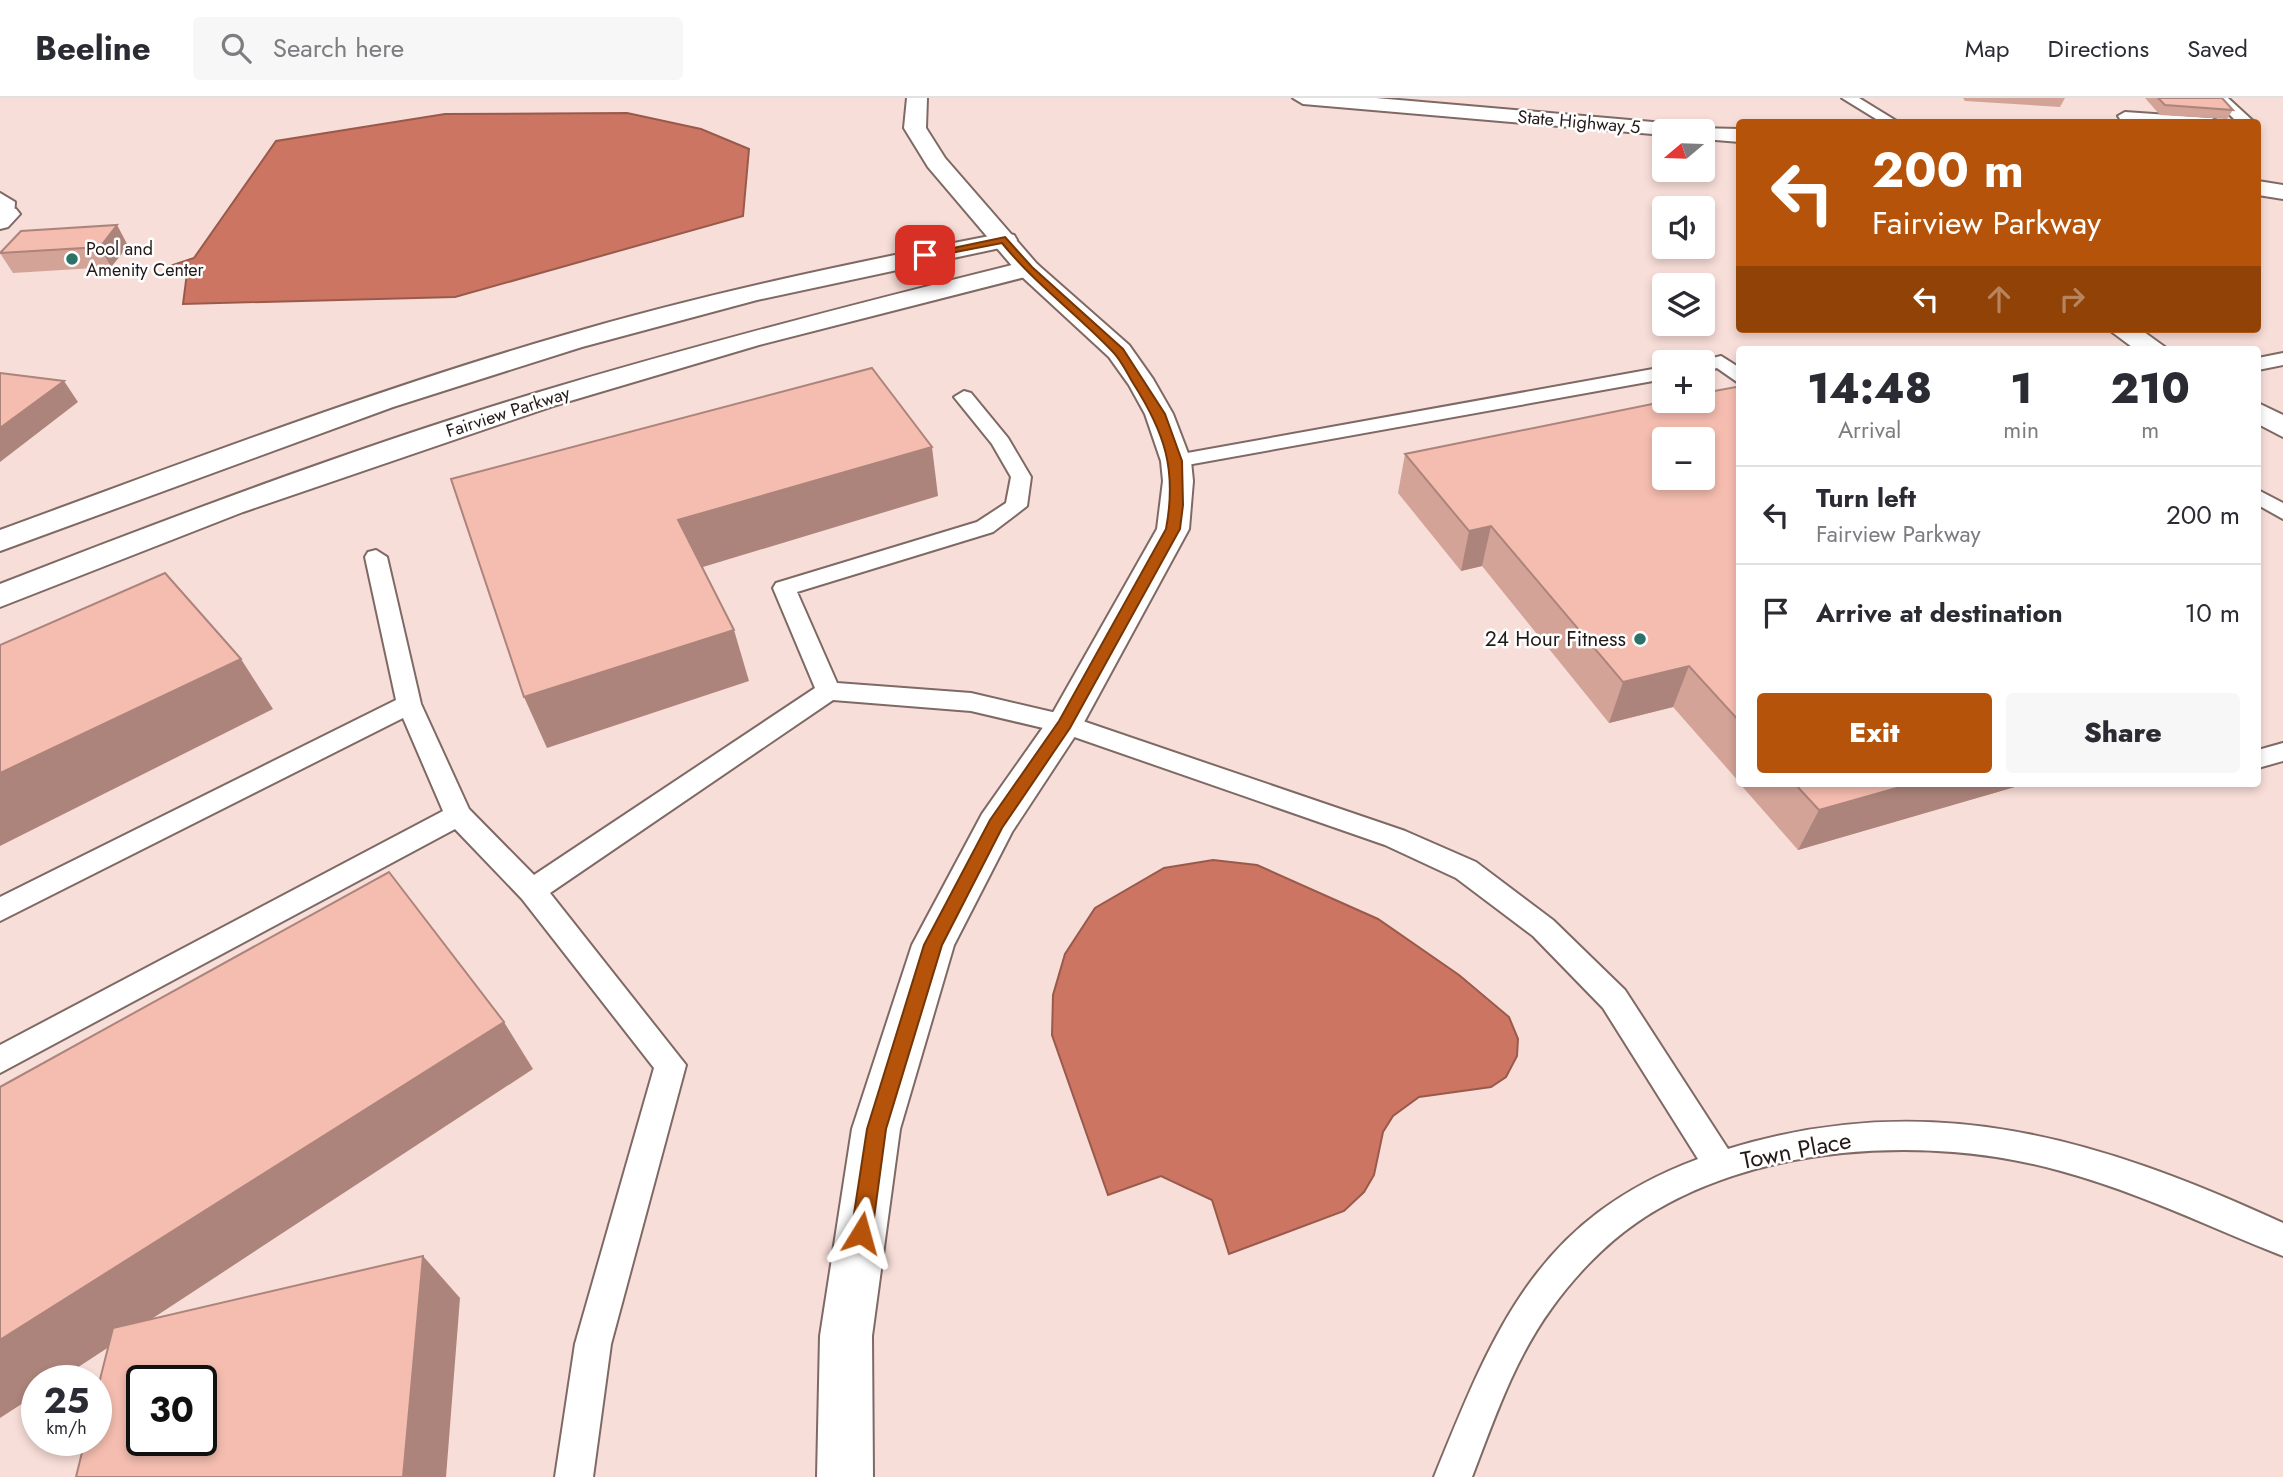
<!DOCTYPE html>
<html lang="en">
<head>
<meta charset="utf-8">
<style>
	:root { --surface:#fff; --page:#f7f7f7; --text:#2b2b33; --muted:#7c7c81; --line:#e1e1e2; --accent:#b45309 }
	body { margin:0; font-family:Jost,sans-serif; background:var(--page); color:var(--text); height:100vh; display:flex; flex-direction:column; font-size:26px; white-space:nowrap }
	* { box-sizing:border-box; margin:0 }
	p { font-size:23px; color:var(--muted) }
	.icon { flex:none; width:38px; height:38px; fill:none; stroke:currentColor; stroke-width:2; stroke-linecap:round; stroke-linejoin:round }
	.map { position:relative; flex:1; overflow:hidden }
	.sheet { position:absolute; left:1736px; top:248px; width:525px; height:441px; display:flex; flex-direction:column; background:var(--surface); border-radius:7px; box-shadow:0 4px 10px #0003 }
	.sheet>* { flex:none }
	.banner { position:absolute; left:1736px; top:21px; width:525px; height:214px; border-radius:7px; box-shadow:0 4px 10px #0003; background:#b45309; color:#fff; overflow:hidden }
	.needle { width:46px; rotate:251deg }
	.tools { position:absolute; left:1652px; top:21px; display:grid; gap:14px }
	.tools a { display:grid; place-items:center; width:63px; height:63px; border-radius:7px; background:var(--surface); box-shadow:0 4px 10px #0003; font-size:35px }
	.speed { position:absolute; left:21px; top:1267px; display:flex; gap:14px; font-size:35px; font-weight:700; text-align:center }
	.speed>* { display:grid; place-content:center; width:91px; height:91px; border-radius:50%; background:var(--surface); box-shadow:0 4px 10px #0003; line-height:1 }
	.speed small { font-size:18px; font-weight:400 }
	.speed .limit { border:4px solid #111; border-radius:10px; background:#fff; color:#111 }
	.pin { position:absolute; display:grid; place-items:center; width:60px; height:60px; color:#fff; margin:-30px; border-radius:14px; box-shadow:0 4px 10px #0006 }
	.me { position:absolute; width:77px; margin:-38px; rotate:8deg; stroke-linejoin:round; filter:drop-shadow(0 0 5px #0008) }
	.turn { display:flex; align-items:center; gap:24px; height:147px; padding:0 21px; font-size:32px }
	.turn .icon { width:91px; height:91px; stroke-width:2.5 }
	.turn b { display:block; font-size:49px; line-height:60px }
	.lanes { display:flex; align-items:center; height:66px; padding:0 21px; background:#0003; justify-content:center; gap:35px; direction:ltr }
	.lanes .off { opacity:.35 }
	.eta { display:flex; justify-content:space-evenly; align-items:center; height:119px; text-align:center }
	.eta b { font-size:42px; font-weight:800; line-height:49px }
	.button { display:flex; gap:14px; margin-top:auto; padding:14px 21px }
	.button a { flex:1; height:80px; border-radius:7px; background:var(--accent); color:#fff; font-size:28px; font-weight:800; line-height:80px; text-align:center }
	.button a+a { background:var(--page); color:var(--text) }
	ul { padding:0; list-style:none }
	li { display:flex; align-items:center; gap:21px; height:98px; padding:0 21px; border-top:2px solid var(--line) }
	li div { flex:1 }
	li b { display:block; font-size:26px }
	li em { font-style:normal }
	header { display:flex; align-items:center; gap:42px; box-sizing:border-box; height:98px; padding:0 35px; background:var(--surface); border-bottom:2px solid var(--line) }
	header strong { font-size:33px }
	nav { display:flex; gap:38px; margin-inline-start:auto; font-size:24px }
	.search { width:490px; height:63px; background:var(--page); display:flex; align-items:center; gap:18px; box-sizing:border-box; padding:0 24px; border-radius:7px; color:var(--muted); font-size:26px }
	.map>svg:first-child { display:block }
</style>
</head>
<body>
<header>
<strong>Beeline</strong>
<div class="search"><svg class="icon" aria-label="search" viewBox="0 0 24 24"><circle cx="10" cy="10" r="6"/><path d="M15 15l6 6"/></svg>Search here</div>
<nav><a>Map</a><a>Directions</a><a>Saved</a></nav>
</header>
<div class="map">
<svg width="2283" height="1379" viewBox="0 0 2283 1379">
	<rect width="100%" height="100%" fill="#f8ded8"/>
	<!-- water -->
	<path fill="#cb7562" stroke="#995a4c" stroke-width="2" d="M 627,15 L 701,31 L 749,51 L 743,118 L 455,199 L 183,206 L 187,175 L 167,169 L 194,160 L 276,43 L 445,16 Z
		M 1213,762 L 1257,767 L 1378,821 L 1459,877 L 1509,919 L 1518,941 L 1517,958 L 1506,979 L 1491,989 L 1419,999 L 1393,1018 L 1383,1034 L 1374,1077 L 1364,1094 L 1344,1113 L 1229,1156 L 1212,1102 L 1161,1078 L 1108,1097 L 1052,937 L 1053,897 L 1065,856 L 1095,810 L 1164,770 Z"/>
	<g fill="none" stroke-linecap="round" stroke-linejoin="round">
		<defs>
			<path id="service" d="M 1842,0 L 1859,0 L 1898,24 L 1881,24 Z
				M 2213,0 L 2228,0 L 2253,23 L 2237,24 Z
				M 2125,14 L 2212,20 L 2219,24 L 2120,21 L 2118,18 Z
				M 0,95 L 15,104 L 14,119 L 8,121 L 0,116 Z
				M 2283,255 L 2283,267 L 2258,272 L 2258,260 Z
				M 1721,258 L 1740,270 L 1740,286 L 1717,270 L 1703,274 L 1703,264 L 1696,264 Z
				M 1664,269 L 1664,281 L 1176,369 L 1166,363 L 1176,357 Z
				M 964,293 L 971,295 L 1008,340 L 1031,379 L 1027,408 L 993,434 L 797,494 L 837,585 L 971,595 L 1065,617 L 1405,733 L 1476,764 L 1553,822 L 1625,892 L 1728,1051 C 1929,989 2098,1040 2283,1125 L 2283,1158 C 2207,1128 2141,1095 2061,1073 C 1929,1036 1752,1045 1636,1125 C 1604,1147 1573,1180 1551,1211 C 1514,1262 1494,1322 1472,1379 L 1434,1379 C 1494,1231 1537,1121 1698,1061 L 1603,910 L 1533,838 L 1456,780 L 1385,747 L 1060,634 L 971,613 L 833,602 L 550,795 L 686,967 L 611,1246 L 593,1379 L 555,1379 L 575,1246 L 654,970 L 522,801 L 455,731 L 0,975 L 0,947 L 443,713 L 403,620 L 0,823 L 0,799 L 396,602 L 365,459 L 368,454 L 376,452 L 387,459 L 421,606 L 469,711 L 534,777 L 815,590 L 773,490 L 776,485 L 977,424 L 1006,405 L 1011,379 L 992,346 L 954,299 Z
				M 2258,392 L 2283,405 L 2283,421 L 2258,407 Z
				M 2283,645 L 2283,663 L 2258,670 L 2258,652 Z"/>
			<path id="minor" d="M 907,0 L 927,0 L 926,30 L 945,60 L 1037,166 L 1129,247 L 1153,281 L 1173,316 L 1191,363 L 1193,383 L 1189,431 L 1083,626 L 1012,734 L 954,847 L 900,1031 L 872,1238 L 873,1379 L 817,1379 L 820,1238 L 852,1031 L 912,847 L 982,716 L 1051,618 L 1157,431 L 1163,383 L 1161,363 L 1145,316 L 1129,287 L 1109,259 L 1019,176 L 928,69 L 904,30 Z
				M 8,109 L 16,111 L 20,116 L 8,129 L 0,131 L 0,111 Z
				M 2108,231 L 2140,231 L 2169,252 L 2136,252 Z
				M 2258,305 L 2283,317 L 2283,339 L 2258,326 Z"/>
			<path id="tertiary" d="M 1005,135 L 1014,137 L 1017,142 L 1014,147 L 757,202 L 582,249 L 393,309 L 0,453 L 0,432 C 186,364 371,293 561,238 C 707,195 856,164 1005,135 Z
				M 1028,163 L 1037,166 L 1041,171 L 1037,176 L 759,247 L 553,308 L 243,414 L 0,509 L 0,486 C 177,417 354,350 536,295 C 699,246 863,204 1028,163 Z"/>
			<path id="secondary" d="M 1293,0 L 1376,0 L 1687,27 L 1696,30 L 1740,31 L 1740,44 L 1703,41 L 1703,33 L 1664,33 L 1664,37 L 1303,6 Z
				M 2258,83 L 2283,87 L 2283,101 L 2258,97 Z"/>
		</defs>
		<!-- service casing -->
		<use href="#service" stroke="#7f6964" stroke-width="4"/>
		<!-- minor casing -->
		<use href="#minor" stroke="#7f6964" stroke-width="4"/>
		<!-- tertiary casing -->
		<use href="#tertiary" stroke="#7f6964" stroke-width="4"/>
		<!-- secondary casing -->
		<use href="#secondary" stroke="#7f6964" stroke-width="4"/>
		<!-- service -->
		<use href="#service" fill="#fff" fill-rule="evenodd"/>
		<!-- minor -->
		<use href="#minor" fill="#fff" fill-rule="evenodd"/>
		<!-- tertiary -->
		<use href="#tertiary" fill="#fff" fill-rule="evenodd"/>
		<!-- secondary -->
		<use href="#secondary" fill="#fff" fill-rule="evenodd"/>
	</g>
	<!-- wall -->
	<path fill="#d3a397" d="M 1963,0 L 2065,0 L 2060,9 L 1965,3 Z
		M 2145,0 L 2222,0 L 2233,12 L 2227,21 L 2160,17 Z
		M 117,127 L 128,148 L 111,169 L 13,175 L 0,155 Z
		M 1740,291 L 1740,685 L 1673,609 L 1609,625 L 1482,468 L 1461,473 L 1398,395 L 1405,356 Z
		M 1740,686 L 2025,686 L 1798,752 Z"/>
	<!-- shaded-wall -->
	<path fill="#ac847b" d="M 117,127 L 128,148 L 111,169 L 100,149 Z
		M 64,283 L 78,304 L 0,364 L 0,330 Z
		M 932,349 L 938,398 L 693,472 L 678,422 Z
		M 1491,428 L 1482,468 L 1461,473 L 1469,433 Z
		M 734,532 L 749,583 L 547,650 L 524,599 Z
		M 241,561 L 273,611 L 0,748 L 0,675 Z
		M 1689,568 L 1673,609 L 1609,625 L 1623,584 Z
		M 1911,686 L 2025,686 L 1798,752 L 1819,712 Z
		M 504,924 L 533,971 L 57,1283 L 37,1283 L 37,1296 L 0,1320 L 0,1242 Z
		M 423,1158 L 460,1200 L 446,1379 L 403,1379 Z"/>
	<!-- building -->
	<path fill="#f5bdb0" stroke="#ac847b" stroke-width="2" fill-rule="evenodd" d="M 2158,0 L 2222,0 L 2233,12 L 2165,7 Z
		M 117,127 L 100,149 L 0,155 L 21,133 Z
		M 872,270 L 932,349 L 678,422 L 734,532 L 524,599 L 451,381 Z
		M 0,275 L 64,283 L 0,330 Z
		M 1736,289 L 1740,291 L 1740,624 L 1689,568 L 1623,584 L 1491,428 L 1469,433 L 1405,356 L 1667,303 L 1703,303 L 1703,295 ZM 1664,341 L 1703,341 L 1703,380 L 1664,380 Z
		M 165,475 L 241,561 L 0,675 L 0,547 Z
		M 1795,686 L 1911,686 L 1819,712 Z
		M 389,774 L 504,924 L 0,1242 L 0,989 Z
		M 423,1158 L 403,1379 L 76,1379 L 85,1342 L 96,1342 L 96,1297 L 113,1230 ZM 142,1283 L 201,1283 L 201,1342 L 142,1342 Z"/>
	<!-- route -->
	<path fill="#b45309" stroke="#753606" stroke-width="2" d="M 1005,139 L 1032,169 L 1123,251 L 1165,316 L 1182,363 L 1183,407 L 1180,431 L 1070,630 L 1002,730 L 942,847 L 886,1031 L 872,1135 L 868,1141 L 861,1144 L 854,1141 L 851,1135 L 867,1031 L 924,847 L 990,722 L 1059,623 L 1166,431 C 1177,372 1165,335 1133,285 C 1127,275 1121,262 1113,254 C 1077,216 1035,186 1002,145 L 925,160 L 920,157 Z"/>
	<!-- markers -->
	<g fill="#2b7269" stroke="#fff" stroke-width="2.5">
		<circle cx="72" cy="161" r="7"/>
		<circle cx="1640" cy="541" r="7"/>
	</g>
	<g text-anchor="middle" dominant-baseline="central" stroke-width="5" stroke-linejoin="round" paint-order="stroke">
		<!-- far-street labels -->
		<g font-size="18" fill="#231a18" stroke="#fff">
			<text transform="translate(1579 24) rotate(5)">State Highway 5</text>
			<text transform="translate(508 314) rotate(-18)">Fairview Parkway</text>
		</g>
		<!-- far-poi labels -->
		<g font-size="18" fill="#231a18" stroke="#fff" text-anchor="start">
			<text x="86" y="151">Pool and<tspan x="86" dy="21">Amenity Center</tspan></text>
		</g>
		<!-- poi labels -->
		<g font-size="21" fill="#231a18" stroke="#fff" text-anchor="end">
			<text x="1626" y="541">24 Hour Fitness</text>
		</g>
		<!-- near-street labels -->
		<g font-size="24" fill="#231a18" stroke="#fff">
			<text transform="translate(1796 1052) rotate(-11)">Town Place</text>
		</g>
	</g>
</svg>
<div class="tools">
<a><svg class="needle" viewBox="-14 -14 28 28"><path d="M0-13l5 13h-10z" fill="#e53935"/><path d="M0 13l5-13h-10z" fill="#7c7c81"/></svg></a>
<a><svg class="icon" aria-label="sound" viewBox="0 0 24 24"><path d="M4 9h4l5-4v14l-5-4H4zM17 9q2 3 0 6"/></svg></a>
<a><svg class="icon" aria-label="layers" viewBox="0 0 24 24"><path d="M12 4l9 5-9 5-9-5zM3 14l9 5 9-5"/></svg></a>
<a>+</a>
<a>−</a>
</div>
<div class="speed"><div>25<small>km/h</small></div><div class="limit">30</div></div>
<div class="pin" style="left:925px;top:157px;background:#d93025"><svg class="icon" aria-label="arrive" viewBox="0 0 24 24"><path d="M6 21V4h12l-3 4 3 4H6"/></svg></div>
<svg class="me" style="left:861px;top:1135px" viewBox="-20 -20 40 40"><path d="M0-17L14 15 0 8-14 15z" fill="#b45309" stroke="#fff" stroke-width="4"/></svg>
<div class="banner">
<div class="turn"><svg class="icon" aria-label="left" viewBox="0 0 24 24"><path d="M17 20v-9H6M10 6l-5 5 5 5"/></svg><div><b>200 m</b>Fairview Parkway</div></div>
<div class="lanes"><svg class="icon" aria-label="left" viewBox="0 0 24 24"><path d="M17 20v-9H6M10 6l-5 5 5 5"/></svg><svg class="icon off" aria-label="ahead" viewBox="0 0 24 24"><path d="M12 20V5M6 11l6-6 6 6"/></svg><svg class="icon off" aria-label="right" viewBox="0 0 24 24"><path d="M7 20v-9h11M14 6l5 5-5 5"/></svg></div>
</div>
<section class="sheet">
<div class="eta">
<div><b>14:48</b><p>Arrival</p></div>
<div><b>1</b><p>min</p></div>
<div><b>210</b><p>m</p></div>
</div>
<ul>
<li><svg class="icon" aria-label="left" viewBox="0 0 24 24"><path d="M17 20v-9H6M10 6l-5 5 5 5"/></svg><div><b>Turn left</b><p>Fairview Parkway</p></div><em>200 m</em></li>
<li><svg class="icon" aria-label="arrive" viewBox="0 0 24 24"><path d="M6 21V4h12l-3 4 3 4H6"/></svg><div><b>Arrive at destination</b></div><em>10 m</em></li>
</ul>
<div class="button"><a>Exit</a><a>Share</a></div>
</section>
</div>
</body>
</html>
